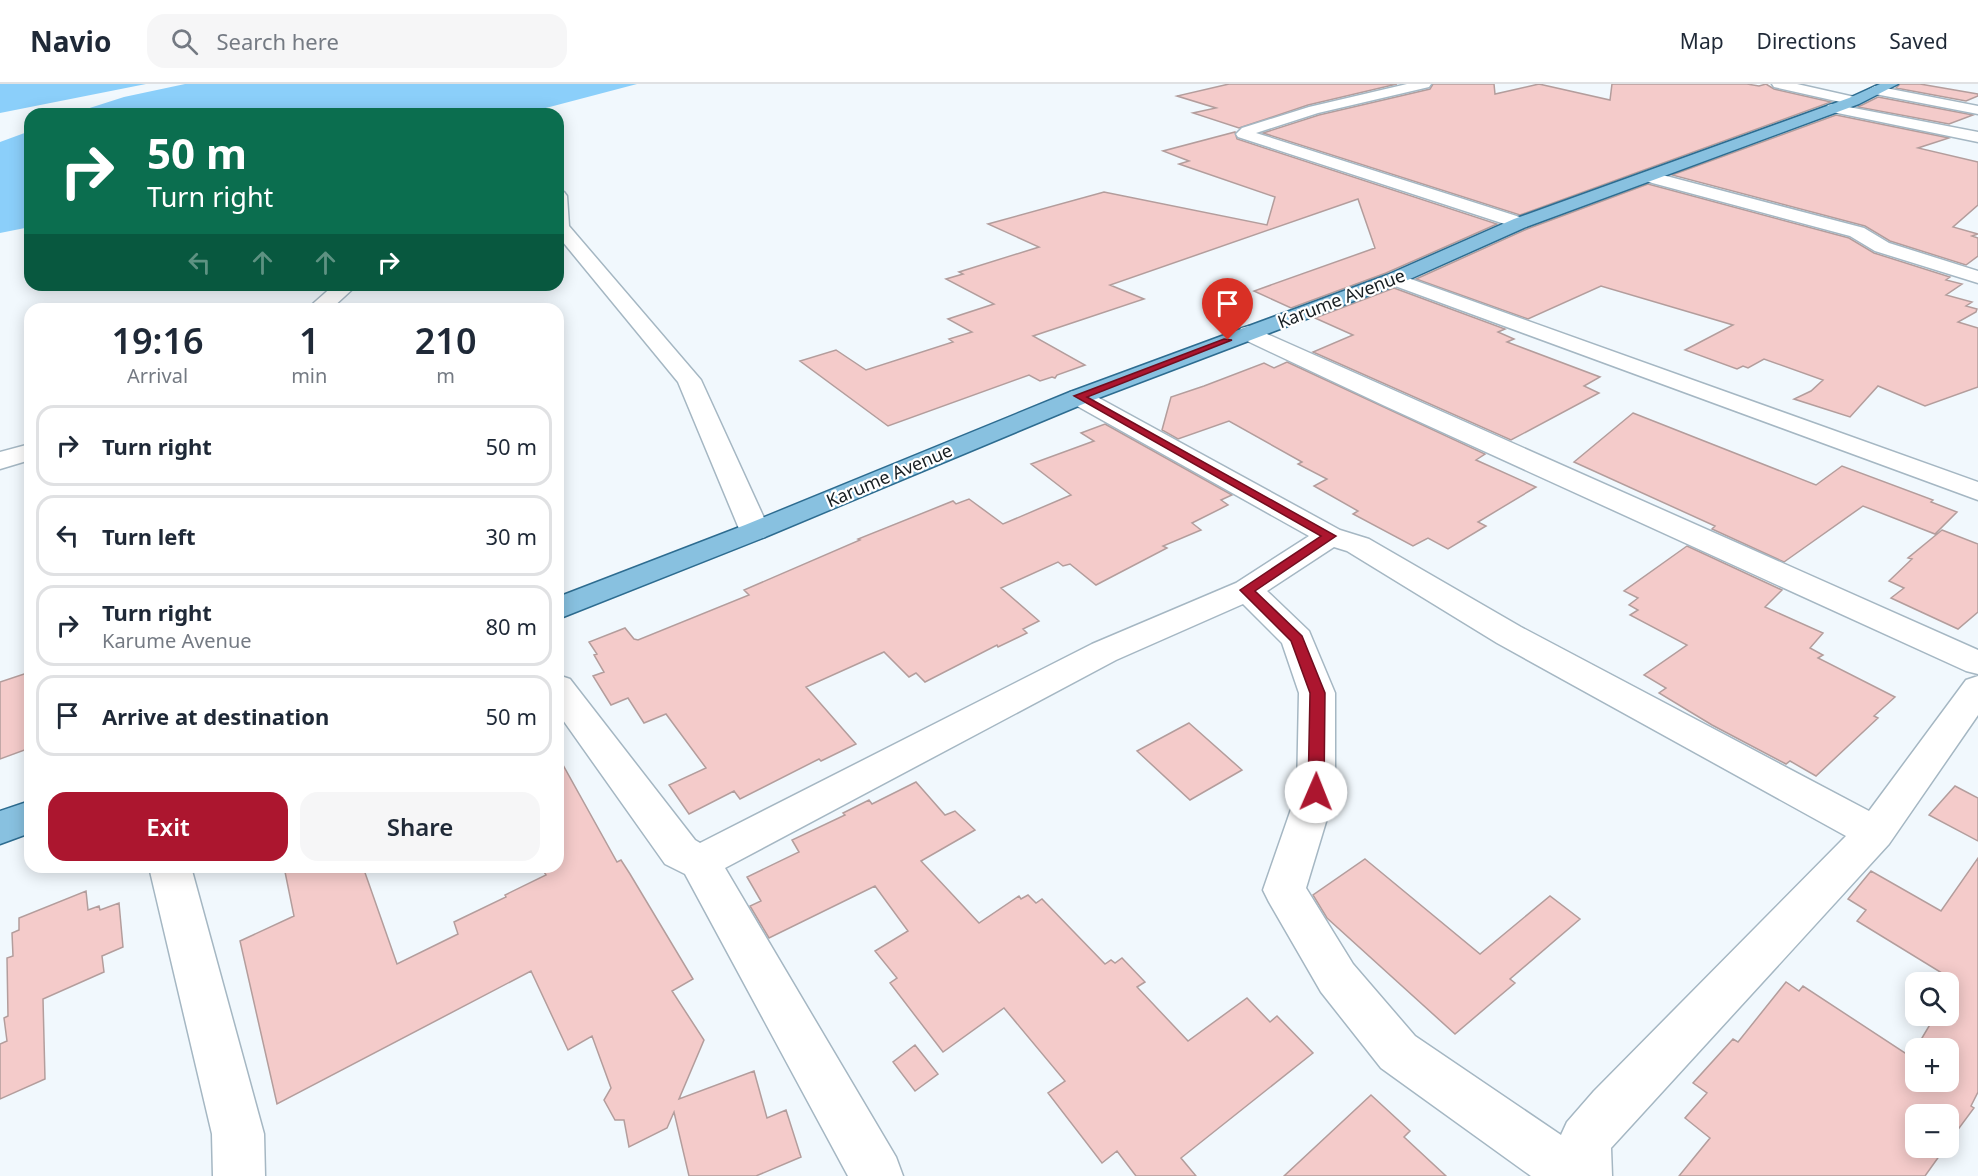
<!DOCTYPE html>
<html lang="en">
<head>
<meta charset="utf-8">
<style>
	:root { --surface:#fff; --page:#f6f6f7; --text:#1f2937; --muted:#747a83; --line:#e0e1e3; --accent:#ac162f }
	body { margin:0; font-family:"Noto Sans",sans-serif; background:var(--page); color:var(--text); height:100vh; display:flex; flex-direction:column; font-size:22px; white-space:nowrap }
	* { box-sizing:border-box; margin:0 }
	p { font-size:20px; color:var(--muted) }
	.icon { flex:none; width:33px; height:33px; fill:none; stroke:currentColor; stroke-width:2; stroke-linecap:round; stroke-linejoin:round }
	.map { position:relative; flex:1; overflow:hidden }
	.panel { position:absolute; left:24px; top:219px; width:540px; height:570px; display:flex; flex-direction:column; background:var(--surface); border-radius:18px; box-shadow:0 3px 15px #0003 }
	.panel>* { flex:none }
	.hud { position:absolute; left:24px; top:24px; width:540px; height:183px; border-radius:18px; box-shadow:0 3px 15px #0003; background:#0b6e4f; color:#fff; overflow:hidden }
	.tools { position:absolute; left:1905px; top:888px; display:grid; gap:12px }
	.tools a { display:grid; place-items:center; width:54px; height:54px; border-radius:12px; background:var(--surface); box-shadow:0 3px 15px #0003; font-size:30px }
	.pin { position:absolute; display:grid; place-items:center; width:51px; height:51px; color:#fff; margin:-62px -26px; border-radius:50% 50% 50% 0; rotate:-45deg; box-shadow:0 0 6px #0007 }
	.pin .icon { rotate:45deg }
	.me { position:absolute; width:66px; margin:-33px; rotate:1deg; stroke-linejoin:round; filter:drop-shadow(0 0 4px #0008) }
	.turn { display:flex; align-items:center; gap:21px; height:126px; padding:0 24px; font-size:27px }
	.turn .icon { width:78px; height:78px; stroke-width:2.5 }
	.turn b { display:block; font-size:42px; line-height:51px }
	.lanes { display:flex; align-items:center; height:57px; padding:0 24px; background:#0003; justify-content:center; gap:30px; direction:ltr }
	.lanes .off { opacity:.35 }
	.eta { display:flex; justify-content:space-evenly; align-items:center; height:102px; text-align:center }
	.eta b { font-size:36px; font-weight:600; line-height:42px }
	.cta { display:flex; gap:12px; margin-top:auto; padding:12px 24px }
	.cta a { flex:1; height:69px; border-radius:18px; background:var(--accent); color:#fff; font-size:24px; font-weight:600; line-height:69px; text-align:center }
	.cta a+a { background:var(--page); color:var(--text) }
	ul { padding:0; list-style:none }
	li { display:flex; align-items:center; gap:18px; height:81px; margin:0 12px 9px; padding:0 12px; border:3px solid var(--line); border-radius:18px }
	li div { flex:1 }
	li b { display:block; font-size:22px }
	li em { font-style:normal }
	header { display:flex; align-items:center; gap:36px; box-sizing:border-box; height:84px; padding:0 30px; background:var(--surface); border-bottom:2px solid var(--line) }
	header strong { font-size:28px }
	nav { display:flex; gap:33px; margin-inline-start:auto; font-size:21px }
	.search { width:420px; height:54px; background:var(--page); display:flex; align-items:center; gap:15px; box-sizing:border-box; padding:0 21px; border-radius:18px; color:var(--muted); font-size:22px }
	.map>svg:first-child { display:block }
</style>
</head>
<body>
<header>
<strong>Navio</strong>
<div class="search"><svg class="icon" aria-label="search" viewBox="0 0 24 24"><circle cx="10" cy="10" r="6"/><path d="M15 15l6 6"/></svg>Search here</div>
<nav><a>Map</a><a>Directions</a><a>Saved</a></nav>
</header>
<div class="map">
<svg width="1978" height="1092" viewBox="0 0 1978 1092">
	<rect width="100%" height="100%" fill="#f1f8fd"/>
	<!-- water -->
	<path fill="#8bcffa" d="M 0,0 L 146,0 L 0,29 Z
		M 185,0 L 637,0 L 523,30 L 71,30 L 124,13 Z
		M 30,47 L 30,143 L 0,149 L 0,58 Z"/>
	<!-- building -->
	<path fill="#f4cbca" stroke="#b39d9c" stroke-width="1.5" d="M 1229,0 L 1397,0 L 1308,21 L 1239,44 L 1193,29 L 1216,24 L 1177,12 Z
		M 1433,0 L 1494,0 L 1495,10 L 1539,0 L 1610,16 L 1612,0 L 1747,0 L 1759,2 L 1766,0 L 1774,5 L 1831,18 L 1520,131 L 1263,49 L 1319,31 L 1430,5 Z
		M 1900,0 L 1920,0 L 1978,10 L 1978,12 L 1966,17 L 1896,4 Z
		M 1878,13 L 1973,31 L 1949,40 L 1858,23 Z
		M 1836,31 L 1949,54 L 1918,64 L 1978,78 L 1978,121 L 1953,143 L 1978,150 L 1972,152 L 1978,154 L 1978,172 L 1966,181 L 1890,157 L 1865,142 L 1672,91 Z
		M 1235,48 L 1237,55 L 1497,140 L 1386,189 L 1291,224 L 1254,207 L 1375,164 L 1358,115 L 1110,201 L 1144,215 L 1033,252 L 1085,281 L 1057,291 L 1055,294 L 1052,293 L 1040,297 L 1029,291 L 888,342 L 800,277 L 836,266 L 866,286 L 953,258 L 949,255 L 972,248 L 948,235 L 994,220 L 946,195 L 963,190 L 959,188 L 1039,163 L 988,140 L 1104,108 L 1267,141 L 1275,113 L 1179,80 L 1189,77 L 1163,67 Z
		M 1648,100 L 1849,154 L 1874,169 L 1950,193 L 1946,196 L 1962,200 L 1946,211 L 1972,218 L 1966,222 L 1977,225 L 1976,228 L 1958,238 L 1978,244 L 1978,303 L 1925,322 L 1878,302 L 1850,333 L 1794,315 L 1811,307 L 1823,296 L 1764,275 L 1748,284 L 1743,282 L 1737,285 L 1685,266 L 1733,241 L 1601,202 L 1528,235 L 1416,195 L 1527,145 Z
		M 1394,204 L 1505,245 L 1498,248 L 1514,255 L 1507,258 L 1600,293 L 1584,302 L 1599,309 L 1511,356 L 1313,268 L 1353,251 L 1315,234 Z
		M 1287,278 L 1485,370 L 1476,376 L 1536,403 L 1478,438 L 1486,442 L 1448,465 L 1428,454 L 1413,462 L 1353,430 L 1358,427 L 1314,402 L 1327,395 L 1298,380 L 1302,378 L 1229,337 L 1178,355 L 1162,346 L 1171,313 L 1204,302 L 1264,279 L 1274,284 Z
		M 1633,329 L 1816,401 L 1842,382 L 1933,416 L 1931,418 L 1957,428 L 1935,450 L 1863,422 L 1784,478 L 1712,445 L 1715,442 L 1574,378 Z
		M 1105,340 L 1232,411 L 1221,416 L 1228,421 L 1192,439 L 1201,446 L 1163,462 L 1167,464 L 1096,501 L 1070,480 L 1063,482 L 1058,478 L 1001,504 L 1039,537 L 1023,545 L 1027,549 L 998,563 L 997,561 L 925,598 L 916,589 L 909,593 L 884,568 L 806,603 L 856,660 L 821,677 L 819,675 L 740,715 L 734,707 L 689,730 L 669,701 L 706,684 L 666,630 L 644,639 L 628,614 L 611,621 L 593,592 L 604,588 L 594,571 L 597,570 L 589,558 L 625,544 L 634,555 L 638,556 L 749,511 L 744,506 L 860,456 L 858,455 L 953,417 L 956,420 L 969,415 L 1003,440 L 1071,411 L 1031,380 L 1094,357 L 1081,349 Z
		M 1942,446 L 1978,460 L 1978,528 L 1958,545 L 1891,514 L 1904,504 L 1889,497 L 1912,475 L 1908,474 Z
		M 1687,462 L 1782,506 L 1765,523 L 1823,549 L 1810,564 L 1823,571 L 1818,574 L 1895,613 L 1874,632 L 1878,634 L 1816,692 L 1790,677 L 1786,680 L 1712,641 L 1659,609 L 1666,604 L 1644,591 L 1687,561 L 1630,531 L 1638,526 L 1629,521 L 1638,514 L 1624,507 Z
		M 30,588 L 30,664 L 0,675 L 0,598 Z
		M 1189,639 L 1242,686 L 1190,716 L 1137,667 Z
		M 558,672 L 617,778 L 621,776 L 630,790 L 693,895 L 672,907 L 704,956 L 679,1015 L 754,987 L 767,1034 L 786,1026 L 801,1073 L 756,1092 L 689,1092 L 674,1028 L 667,1044 L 629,1063 L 624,1036 L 615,1036 L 604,1016 L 611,1004 L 592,952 L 568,966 L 531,887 L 277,1020 L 240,857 L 294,832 L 284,783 L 363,783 L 397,880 L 458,850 L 454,838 L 506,813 L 505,811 L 546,791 L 541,783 L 558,783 Z
		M 916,698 L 945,731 L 955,727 L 975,746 L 921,777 L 979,839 L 1019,812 L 1021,815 L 1028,811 L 1036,819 L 1042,815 L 1105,880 L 1111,876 L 1115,879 L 1122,874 L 1145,898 L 1137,903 L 1188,957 L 1247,914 L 1270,938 L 1277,932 L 1313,969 L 1181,1074 L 1196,1092 L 1136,1092 L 1117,1067 L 1102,1079 L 1048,1009 L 1065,997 L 1004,924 L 943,968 L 890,899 L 897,894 L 875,867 L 908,847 L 875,802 L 769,854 L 750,822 L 761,817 L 747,793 L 799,768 L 792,756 L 845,731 L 843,729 L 869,716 L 872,720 Z
		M 1955,702 L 1978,714 L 1978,757 L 1929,731 Z
		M 1978,774 L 1978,1008 L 1971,1022 L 1974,1024 L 1948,1059 L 1948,1030 L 1916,1030 L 1916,1064 L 1945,1064 L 1925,1092 L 1679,1092 L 1710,1054 L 1685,1034 L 1707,1009 L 1693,999 L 1733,955 L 1738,958 L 1786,898 L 1799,907 L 1803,902 L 1911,973 L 1916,965 L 1916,998 L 1948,998 L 1948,964 L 1916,964 L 1935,932 L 1948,932 L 1948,908 L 1955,897 L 1857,837 L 1866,826 L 1848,815 L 1871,787 L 1941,827 Z
		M 1365,775 L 1480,870 L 1550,812 L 1580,835 L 1510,895 L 1515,899 L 1455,950 L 1327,834 L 1313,811 Z
		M 86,807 L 88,826 L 99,822 L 100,826 L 119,819 L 123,863 L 102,872 L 104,888 L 43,915 L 45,995 L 0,1015 L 0,960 L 7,957 L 4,934 L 8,932 L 7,874 L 13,872 L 12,849 L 19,846 L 19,834 Z
		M 915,961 L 938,990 L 915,1007 L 893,978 Z
		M 1371,1011 L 1410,1047 L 1404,1053 L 1446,1092 L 1284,1092 Z"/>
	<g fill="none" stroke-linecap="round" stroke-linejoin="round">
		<defs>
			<path id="minor" d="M 1407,0 L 1431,0 L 1429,3 L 1318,29 L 1256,49 L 1526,135 L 1529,139 L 1526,143 L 1514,143 L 1238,53 L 1236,50 L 1242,44 L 1309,23 Z
				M 1772,0 L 1797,0 L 1859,14 L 1861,17 L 1854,21 L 1774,3 Z
				M 1875,2 L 1978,22 L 1978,30 L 1870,9 L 1868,6 Z
				M 1833,20 L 1978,48 L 1978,58 L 1828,27 L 1826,24 L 1828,21 Z
				M 1651,88 L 1864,144 L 1889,159 L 1978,187 L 1978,199 L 1875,167 L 1850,152 L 1645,97 L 1643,93 L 1645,89 Z
				M 558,107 L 564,108 L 567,112 L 569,142 L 701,296 L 770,447 L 765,453 L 755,456 L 745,453 L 740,447 L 678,298 L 558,152 Z
				M 1394,189 L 1978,398 L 1978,416 L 1387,199 L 1384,195 L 1387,191 Z
				M 334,201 L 357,201 L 331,225 L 307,225 Z
				M 1249,242 L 1978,566 L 1978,590 L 1966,587 L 1385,322 L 1241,254 L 1238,249 L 1241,244 Z
				M 1079,306 L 1088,308 L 1340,446 L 1369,455 L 1521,543 L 1869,727 L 1966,596 L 1978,592 L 1978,631 L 1889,760 L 1611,1064 L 1612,1092 L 1531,1092 L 1381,984 L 1321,908 L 1269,818 L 1263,806 L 1297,708 L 1299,609 L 1282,559 L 1243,520 L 1116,576 L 725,784 L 896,1073 L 903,1092 L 848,1092 L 685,790 L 665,780 L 558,629 L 558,591 L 570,595 L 695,756 L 700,759 L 1092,560 L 1236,499 L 1309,452 L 1070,318 L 1067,313 L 1070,308 ZM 1334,463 L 1347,467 L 1497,559 L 1846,752 L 1594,1007 L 1567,1038 L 1561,1051 L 1415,952 L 1353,880 L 1306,804 L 1335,708 L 1335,609 L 1309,547 L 1267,507 Z
				M 30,360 L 30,376 L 0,385 L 0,368 Z
				M 149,783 L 191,783 L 264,1050 L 265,1092 L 213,1092 L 212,1050 Z"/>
			<path id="major" d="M 1880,0 L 1898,0 L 1859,20 L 1526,143 L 1401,199 L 1088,318 L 765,453 L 558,535 L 558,513 L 745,441 L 1070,308 L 1387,191 L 1514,135 L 1849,14 Z
				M 30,717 L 30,749 L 0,760 L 0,727 Z"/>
		</defs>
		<!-- minor casing -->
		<use href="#minor" stroke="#a5b7c3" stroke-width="3"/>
		<!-- major casing -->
		<use href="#major" stroke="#2d6c90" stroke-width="3"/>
		<!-- minor -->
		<use href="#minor" fill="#fff" fill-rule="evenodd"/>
		<!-- major -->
		<use href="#major" fill="#88c1e0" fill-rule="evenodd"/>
	</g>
	<!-- route -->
	<path fill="#ac162f" stroke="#700e1f" stroke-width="1.5" d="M 1224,255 L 1232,256 L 1087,313 L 1336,452 L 1255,507 L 1302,552 L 1325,609 L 1324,708 L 1322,712 L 1311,712 L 1308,708 L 1310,609 L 1291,557 L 1240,506 L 1321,452 L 1074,312 Z"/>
	<g text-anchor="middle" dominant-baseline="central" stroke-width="4.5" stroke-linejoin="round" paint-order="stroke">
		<!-- far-street labels -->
		<g font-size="18" fill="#161d21" stroke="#fff">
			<text transform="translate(1341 214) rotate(-21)">Karume Avenue</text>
			<text transform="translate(889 391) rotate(-23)">Karume Avenue</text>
		</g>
	</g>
</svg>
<div class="tools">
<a><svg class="icon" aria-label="search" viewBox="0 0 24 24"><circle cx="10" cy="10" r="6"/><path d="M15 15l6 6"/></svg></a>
<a>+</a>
<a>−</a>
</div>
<div class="pin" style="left:1228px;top:256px;background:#d93025"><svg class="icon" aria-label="arrive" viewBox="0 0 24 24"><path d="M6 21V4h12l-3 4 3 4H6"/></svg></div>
<svg class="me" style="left:1316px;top:708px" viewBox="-20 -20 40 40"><circle r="19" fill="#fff"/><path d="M0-13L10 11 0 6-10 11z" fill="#ac162f"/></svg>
<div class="hud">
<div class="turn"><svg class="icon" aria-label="right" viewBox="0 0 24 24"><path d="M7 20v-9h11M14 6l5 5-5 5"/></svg><div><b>50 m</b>Turn right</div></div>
<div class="lanes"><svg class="icon off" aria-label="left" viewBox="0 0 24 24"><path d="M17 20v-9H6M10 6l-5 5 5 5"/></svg><svg class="icon off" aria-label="ahead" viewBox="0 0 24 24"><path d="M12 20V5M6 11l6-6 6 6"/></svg><svg class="icon off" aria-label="ahead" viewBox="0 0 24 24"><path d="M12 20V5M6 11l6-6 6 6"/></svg><svg class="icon" aria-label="right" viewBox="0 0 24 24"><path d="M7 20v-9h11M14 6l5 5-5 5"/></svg></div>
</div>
<section class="panel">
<div class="eta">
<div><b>19:16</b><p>Arrival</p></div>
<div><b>1</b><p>min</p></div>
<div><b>210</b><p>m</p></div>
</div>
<ul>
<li><svg class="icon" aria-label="right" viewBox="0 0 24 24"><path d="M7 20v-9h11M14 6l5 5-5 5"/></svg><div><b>Turn right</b></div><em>50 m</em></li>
<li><svg class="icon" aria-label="left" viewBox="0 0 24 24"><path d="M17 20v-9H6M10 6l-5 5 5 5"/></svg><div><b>Turn left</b></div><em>30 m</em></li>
<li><svg class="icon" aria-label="right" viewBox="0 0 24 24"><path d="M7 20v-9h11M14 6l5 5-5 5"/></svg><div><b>Turn right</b><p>Karume Avenue</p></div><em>80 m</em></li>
<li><svg class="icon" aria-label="arrive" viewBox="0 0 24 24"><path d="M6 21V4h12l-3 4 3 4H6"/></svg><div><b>Arrive at destination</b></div><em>50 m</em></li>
</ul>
<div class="cta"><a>Exit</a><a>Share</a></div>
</section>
</div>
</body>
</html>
